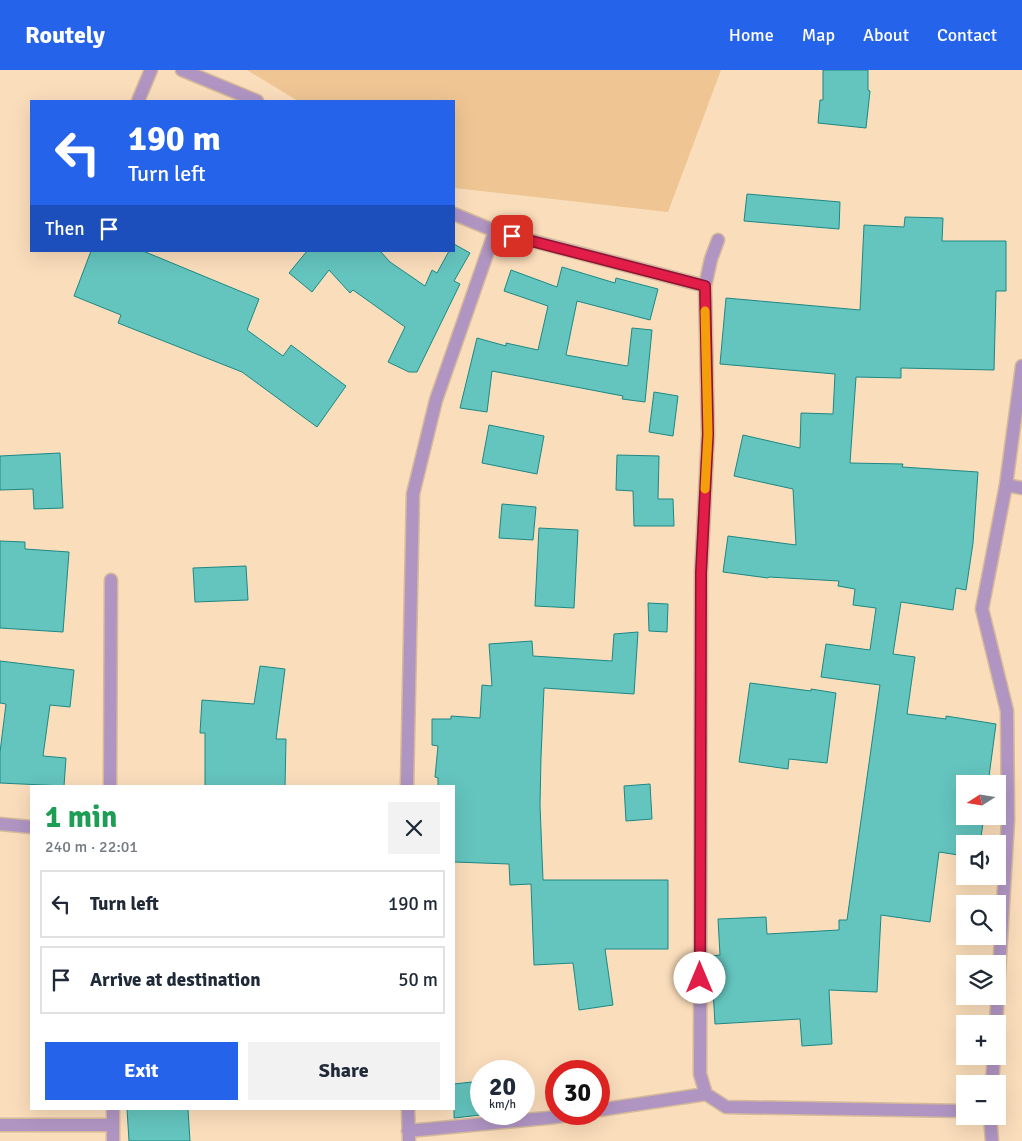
<!DOCTYPE html>
<html lang="en">
<head>
<meta charset="utf-8">
<style>
	:root { --surface:#fff; --page:#f2f2f3; --text:#1f2937; --muted:#747a83; --line:#e0e1e3; --accent:#2563eb }
	body { margin:0; font-family:Signika,sans-serif; background:var(--page); color:var(--text); height:100vh; display:flex; flex-direction:column; font-size:19px; white-space:nowrap }
	* { box-sizing:border-box; margin:0 }
	p { font-size:16px; color:var(--muted) }
	.icon { flex:none; width:28px; height:28px; fill:none; stroke:currentColor; stroke-width:2; stroke-linecap:round; stroke-linejoin:round }
	.map { position:relative; flex:1; overflow:hidden }
	.drawer { position:absolute; left:30px; top:715px; width:425px; height:325px; display:flex; flex-direction:column; background:var(--surface); border-radius:0px; box-shadow:0 5px 20px #0002 }
	.drawer>* { flex:none }
	.hud { position:absolute; left:30px; top:30px; width:425px; height:152px; border-radius:0px; box-shadow:0 5px 20px #0002; background:#2563eb; color:#fff; overflow:hidden }
	.needle { width:32px; rotate:258deg }
	.fabs { position:absolute; left:956px; top:705px; display:grid; gap:10px }
	.fabs a { display:grid; place-items:center; width:50px; height:50px; border-radius:0px; background:var(--surface); box-shadow:0 5px 20px #0002; font-size:25px }
	.speed { position:absolute; left:470px; top:990px; display:flex; gap:10px; font-size:25px; font-weight:700; text-align:center }
	.speed>* { display:grid; place-content:center; width:65px; height:65px; border-radius:50%; background:var(--surface); box-shadow:0 5px 20px #0002; line-height:1 }
	.speed small { font-size:12px; font-weight:400 }
	.speed .limit { border:8px solid #d22; background:#fff; color:#111 }
	.pin { position:absolute; display:grid; place-items:center; width:42px; height:42px; color:#fff; margin:-21px; border-radius:10px; box-shadow:0 2px 8px #0006 }
	.me { position:absolute; width:55px; margin:-28px; rotate:0deg; stroke-linejoin:round; filter:drop-shadow(0 0 4px #0008) }
	.turn { display:flex; align-items:center; gap:18px; height:105px; padding:0 15px; font-size:22px }
	.turn .icon { width:65px; height:65px; stroke-width:2.5 }
	.turn b { display:block; font-size:35px; line-height:42px }
	.then { display:flex; align-items:center; height:48px; padding:0 15px; background:#0003; gap:10px; font-size:19px }
	.round { display:grid; place-items:center; flex:none; width:52px; height:52px; border-radius:0px; background:var(--page) }
	.head { display:flex; align-items:center; justify-content:space-between; height:85px; padding:0 15px }
	h1 { font-size:30px; font-weight:700; line-height:38px; color:#1e9e55 }
	.action { display:flex; gap:10px; margin-top:auto; padding:10px 15px }
	.action a { flex:1; height:58px; border-radius:0px; background:var(--accent); color:#fff; font-size:20px; font-weight:700; line-height:58px; text-align:center }
	.action a+a { background:var(--page); color:var(--text) }
	ul { padding:0; list-style:none }
	li { display:flex; align-items:center; gap:15px; height:68px; margin:0 10px 8px; padding:0 5px; border:2px solid var(--line); border-radius:0px }
	li div { flex:1 }
	li b { display:block; font-size:19px }
	li em { font-style:normal }
	header { display:flex; align-items:center; gap:30px; box-sizing:border-box; height:70px; padding:0 25px; background:var(--accent); color:#fff }
	header strong { font-size:24px }
	nav { display:flex; gap:28px; margin-inline-start:auto; font-size:18px }
	.map>svg:first-child { display:block }
</style>
</head>
<body>
<header>
<strong>Routely</strong>
<nav><a>Home</a><a>Map</a><a>About</a><a>Contact</a></nav>
</header>
<div class="map">
<svg width="1022" height="1071" viewBox="0 0 1022 1071">
	<rect width="100%" height="100%" fill="#faddbb"/>
	<!-- grass -->
	<path fill="#efc593" d="M 247,0 L 721,0 L 668,142 L 454,118 L 454,31 L 298,31 Z"/>
	<!-- building -->
	<path fill="#64c4be" stroke="#1d8884" d="M 823,0 L 868,0 L 868,20 L 870,21 L 866,58 L 818,53 L 820,30 L 823,30 Z
		M 747,124 L 840,132 L 839,159 L 744,151 Z
		M 905,147 L 943,148 L 942,171 L 1006,171 L 1006,221 L 996,221 L 994,300 L 901,298 L 901,308 L 856,307 L 850,393 L 903,394 L 902,397 L 978,402 L 973,473 L 966,520 L 956,518 L 953,540 L 901,532 L 893,584 L 915,587 L 907,644 L 946,649 L 946,646 L 996,654 L 988,714 L 965,714 L 965,746 L 984,746 L 980,774 L 965,774 L 965,786 L 939,782 L 930,852 L 881,845 L 877,922 L 829,920 L 832,974 L 802,976 L 800,949 L 715,954 L 711,886 L 720,885 L 718,849 L 766,847 L 767,864 L 839,860 L 839,850 L 847,850 L 880,615 L 821,607 L 826,574 L 870,580 L 876,538 L 853,535 L 855,519 L 838,516 L 839,511 L 769,507 L 768,508 L 723,502 L 728,466 L 796,475 L 793,419 L 734,406 L 743,365 L 800,378 L 801,343 L 833,344 L 835,304 L 720,294 L 726,228 L 860,240 L 864,155 L 904,157 Z
		M 454,174 L 470,183 L 454,211 L 460,214 L 417,302 L 409,302 L 388,292 L 405,257 L 353,220 L 350,223 L 329,200 L 312,222 L 289,203 L 307,181 L 380,181 L 390,192 L 425,216 L 432,200 L 437,203 L 449,181 L 454,181 Z
		M 91,181 L 143,181 L 259,229 L 247,260 L 283,286 L 291,275 L 346,316 L 317,357 L 242,302 L 118,253 L 121,245 L 74,226 Z
		M 562,197 L 615,213 L 616,208 L 658,219 L 650,250 L 577,231 L 566,285 L 627,296 L 628,295 L 632,258 L 652,260 L 645,332 L 622,329 L 623,326 L 492,301 L 487,342 L 460,338 L 477,268 L 506,276 L 506,273 L 538,280 L 548,236 L 504,221 L 511,200 L 557,217 Z
		M 654,322 L 678,326 L 673,366 L 649,362 Z
		M 489,355 L 544,366 L 537,404 L 482,393 Z
		M 60,383 L 63,438 L 34,439 L 33,419 L 0,420 L 0,386 Z
		M 617,385 L 659,386 L 658,429 L 673,429 L 674,456 L 634,456 L 633,421 L 616,420 Z
		M 502,434 L 536,437 L 533,470 L 499,468 Z
		M 539,458 L 578,460 L 574,538 L 535,536 Z
		M 0,471 L 25,472 L 25,479 L 69,482 L 63,562 L 0,558 Z
		M 246,496 L 248,530 L 195,532 L 193,498 Z
		M 648,533 L 668,534 L 667,562 L 649,561 Z
		M 638,562 L 634,624 L 544,618 L 541,687 L 540,735 L 543,810 L 668,810 L 668,879 L 605,879 L 613,935 L 579,940 L 573,893 L 534,895 L 531,814 L 510,815 L 509,794 L 454,792 L 454,716 L 438,716 L 438,708 L 435,707 L 438,676 L 432,675 L 432,649 L 451,649 L 451,646 L 480,648 L 482,615 L 492,616 L 489,574 L 532,571 L 533,586 L 612,591 L 614,564 Z
		M 0,591 L 74,600 L 70,637 L 50,635 L 43,686 L 66,688 L 64,716 L 0,713 L 0,682 L 6,634 L 0,633 Z
		M 260,596 L 285,599 L 276,669 L 286,669 L 285,716 L 205,716 L 205,663 L 200,663 L 202,630 L 254,634 Z
		M 750,613 L 811,621 L 811,619 L 836,623 L 827,693 L 789,689 L 788,699 L 739,692 Z
		M 650,714 L 652,749 L 626,751 L 624,716 Z
		M 481,1011 L 481,1045 L 454,1048 L 454,1014 Z
		M 127,1039 L 188,1039 L 190,1071 L 129,1071 Z"/>
	<g fill="none" stroke-linecap="round" stroke-linejoin="round">
		<defs>
			<path id="street" d="M 182,0 L 257,31
				M 138,31 L 151,0
				M 454,144 L 495,161 L 705,216
				M 718,170 L 711,189 L 705,216 L 708,364 L 701,503 L 700,1004 L 706,1024 L 726,1037 L 965,1041
				M 1006,415 L 1022,418
				M 110,716 L 111,510
				M 407,716 L 413,424 L 436,330 L 495,161
				M 0,754 L 31,757
				M 996,954 L 1008,750 L 1007,641 L 982,539 L 1006,415 L 1022,296
				M 992,1014 L 994,986
				M 113,1039 L 113,1071
				M 408,1039 L 409,1071
				M 599,1040 L 706,1024
				M 990,1046 L 992,1071
				M 0,1055 L 113,1055
				M 408,1061 L 547,1048 L 577,1044"/>
		</defs>
		<!-- street casing -->
		<use href="#street" stroke="#d5ba9a" stroke-width="15"/>
		<!-- street -->
		<use href="#street" stroke="#b095c3" stroke-width="12"/>
	</g>
	<g fill="none" stroke-linecap="round" stroke-linejoin="round">
		<defs>
			<path id="route" d="M 512,166 L 705,216 L 708,364 L 701,503 L 700,908"/>
		</defs>
		<!-- route casing -->
		<use href="#route" stroke="#92132f" stroke-width="12"/>
		<!-- route -->
		<use href="#route" stroke="#e11d48" stroke-width="9"/>
		<!-- slow -->
		<path stroke="#f59e0b" stroke-width="9" d="M 705,241 L 708,364 L 705,419"/>
	</g>
</svg>
<div class="fabs">
<a><svg class="needle" viewBox="-14 -14 28 28"><path d="M0-13l5 13h-10z" fill="#e53935"/><path d="M0 13l5-13h-10z" fill="#747a83"/></svg></a>
<a><svg class="icon" aria-label="sound" viewBox="0 0 24 24"><path d="M4 9h4l5-4v14l-5-4H4zM17 9q2 3 0 6"/></svg></a>
<a><svg class="icon" aria-label="search" viewBox="0 0 24 24"><circle cx="10" cy="10" r="6"/><path d="M15 15l6 6"/></svg></a>
<a><svg class="icon" aria-label="layers" viewBox="0 0 24 24"><path d="M12 4l9 5-9 5-9-5zM3 14l9 5 9-5"/></svg></a>
<a>+</a>
<a>−</a>
</div>
<div class="speed"><div>20<small>km/h</small></div><div class="limit">30</div></div>
<div class="pin" style="left:512px;top:166px;background:#d93025"><svg class="icon" aria-label="arrive" viewBox="0 0 24 24"><path d="M6 21V4h12l-3 4 3 4H6"/></svg></div>
<svg class="me" style="left:700px;top:908px" viewBox="-20 -20 40 40"><circle r="19" fill="#fff"/><path d="M0-13L10 11 0 6-10 11z" fill="#e11d48"/></svg>
<div class="hud">
<div class="turn"><svg class="icon" aria-label="left" viewBox="0 0 24 24"><path d="M17 20v-9H6M10 6l-5 5 5 5"/></svg><div><b>190 m</b>Turn left</div></div>
<div class="then">Then<svg class="icon" aria-label="arrive" viewBox="0 0 24 24"><path d="M6 21V4h12l-3 4 3 4H6"/></svg></div>
</div>
<section class="drawer">
<div class="head"><div><h1>1 min</h1><p>240 m · 22:01</p></div><a class="round"><svg class="icon" aria-label="close" viewBox="0 0 24 24"><path d="M6 6l12 12M18 6L6 18"/></svg></a></div>
<ul>
<li><svg class="icon" aria-label="left" viewBox="0 0 24 24"><path d="M17 20v-9H6M10 6l-5 5 5 5"/></svg><div><b>Turn left</b></div><em>190 m</em></li>
<li><svg class="icon" aria-label="arrive" viewBox="0 0 24 24"><path d="M6 21V4h12l-3 4 3 4H6"/></svg><div><b>Arrive at destination</b></div><em>50 m</em></li>
</ul>
<div class="action"><a>Exit</a><a>Share</a></div>
</section>
</div>
</body>
</html>
